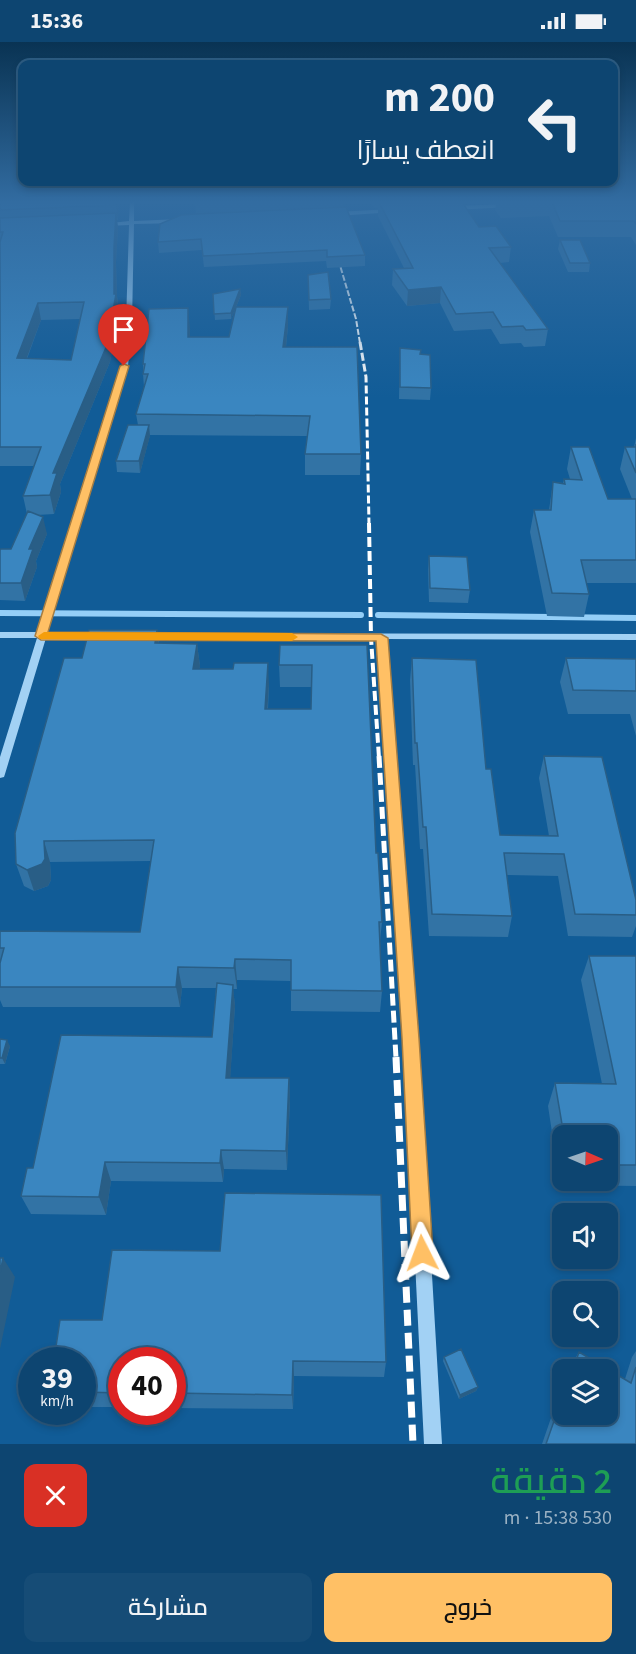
<!DOCTYPE html>
<html lang="ar">
<head>
<meta charset="utf-8">
<style>
	:root { --surface:#0d4571; --page:#164c76; --text:#f1f3f6; --muted:#9ab1c3; --line:#2d5d84; --accent:#ffc065 }
	body { margin:0; font-family:"Source Sans 3",Cairo,sans-serif; background:var(--page); color:var(--text); direction:rtl; height:100vh; display:flex; flex-direction:column; font-size:22px; white-space:nowrap }
	* { box-sizing:border-box; margin:0 }
	p { font-size:20px; color:var(--muted) }
	.icon { flex:none; width:33px; height:33px; fill:none; stroke:currentColor; stroke-width:2; stroke-linecap:round; stroke-linejoin:round }
	.map { position:relative; height:1402px; overflow:hidden; direction:ltr }
	.side { display:flex; flex-direction:column; background:var(--surface); flex:1 }
	.side>* { flex:none }
	.hud { position:absolute; left:18px; top:18px; width:600px; height:126px; border-radius:12px; box-shadow:0 3px 9px #0003,0 0 0 2px var(--line); direction:rtl; background:#0d4571; color:var(--text); overflow:hidden }
	.needle { width:39px; rotate:92deg }
	.controls { position:absolute; left:552px; top:1083px; display:grid; gap:12px }
	.controls a { display:grid; place-items:center; width:66px; height:66px; border-radius:12px; background:var(--surface); box-shadow:0 3px 9px #0003,0 0 0 2px var(--line); font-size:30px }
	.speed { position:absolute; left:18px; top:1305px; display:flex; gap:12px; font-size:30px; font-weight:700; text-align:center }
	.speed>* { display:grid; place-content:center; width:78px; height:78px; border-radius:50%; background:var(--surface); box-shadow:0 3px 9px #0003,0 0 0 2px var(--line); line-height:1 }
	.speed small { font-size:15px; font-weight:400 }
	.speed .limit { border:9px solid #d22; background:#fff; color:#111 }
	.pin { position:absolute; display:grid; place-items:center; width:51px; height:51px; color:#fff; margin:-62px -26px; border-radius:50% 50% 50% 0; rotate:-45deg; box-shadow:0 0 6px #0007 }
	.pin .icon { rotate:45deg }
	.me { position:absolute; width:66px; margin:-33px; rotate:357deg; stroke-linejoin:round; filter:drop-shadow(0 0 4px #0008) }
	.turn { display:flex; align-items:center; gap:21px; height:126px; padding:0 24px; font-size:27px }
	.turn .icon { width:78px; height:78px; stroke-width:2.5 }
	.turn b { display:block; font-size:42px; line-height:51px }
	.round { display:grid; place-items:center; flex:none; width:63px; height:63px; border-radius:12px; background:var(--page) }
	.headline { display:flex; align-items:center; justify-content:space-between; height:102px; padding:0 24px }
	h1 { font-size:36px; font-weight:600; line-height:45px; color:#1e9e55 }
	.primary-button { display:flex; gap:12px; margin-top:auto; padding:12px 24px }
	.primary-button a { flex:1; height:69px; border-radius:12px; background:var(--accent); color:#111; font-size:24px; font-weight:600; line-height:69px; text-align:center }
	.primary-button a+a { background:var(--page); color:var(--text) }
	.status { display:flex; justify-content:space-between; align-items:center; height:42px; padding:0 30px; background:var(--surface); direction:ltr }
	.status svg { height:16px; fill:currentColor }
	.map>svg:first-child { display:block }
</style>
</head>
<body>
<div class="status"><b>15:36</b><svg viewBox="0 0 49 12"><path d="M0 12V9h3v3zM5 12V6h3v6zM10 12V3h3v9zM15 12V0h3v12zM26 1h20v11H26zM47 4h2v5h-2z"/></svg></div>
<div class="map">
<svg width="636" height="1402" viewBox="0 0 636 1402">
	<rect width="100%" height="100%" fill="#115c97"/>
	<g fill="none" stroke-linecap="round" stroke-linejoin="round">
		<!-- stream -->
		<path stroke="#94cef7" stroke-width="6" d="M 0,571 L 361,573
			M 378,573 L 636,576"/>
		<!-- minor -->
		<path fill="#a2d1f4" fill-rule="evenodd" d="M 130,160 L 134,160 L 134,179 L 180,177 L 183,179 L 180,181 L 134,182 L 132,281 L 128,324 L 48,590 L 102,591 L 107,594 L 102,597 L 46,596 L 5,732 L 4,735 L 0,736 L 0,715 L 37,596 L 0,596 L 0,590 L 39,590 L 122,324 L 126,281 L 129,183 L 105,184 L 102,182 L 129,179 Z
			M 509,162 L 511,165 L 453,168 L 450,166 L 453,164 Z
			M 392,167 L 394,170 L 336,174 L 333,172 L 336,170 Z
			M 144,591 L 636,592 L 636,598 L 386,597 L 418,996 L 442,1402 L 424,1402 L 404,996 L 376,597 L 141,596 L 139,594 L 141,592 Z"/>
		<!-- rail-far4 -->
		<path stroke="#fff" stroke-width="2" stroke-dasharray="6 2" stroke-linecap="butt" d="M 336,210 L 356,277 L 360,301"/>
		<!-- rail-far3 -->
		<path stroke="#fff" stroke-width="3" stroke-dasharray="8 3" stroke-linecap="butt" d="M 360,300 L 366,335 L 369,482"/>
		<!-- rail-far2 -->
		<path stroke="#fff" stroke-width="4" stroke-dasharray="10 4" stroke-linecap="butt" d="M 369,481 L 371,596 L 379,716"/>
		<!-- rail-far1 -->
		<path stroke="#fff" stroke-width="5" stroke-dasharray="12 5" stroke-linecap="butt" d="M 379,714 L 396,1016"/>
		<!-- rail -->
		<path stroke="#fff" stroke-width="7" stroke-dasharray="16 7" stroke-linecap="butt" d="M 396,1015 L 413,1402"/>
	</g>
	<!-- wall -->
	<path fill="#3273a5" fill-rule="evenodd" d="M 0,160 L 119,160 L 118,178 L 117,178 L 118,186 L 116,220 L 117,254 L 119,269 L 110,320 L 60,442 L 61,450 L 54,472 L 37,473 L 47,492 L 36,519 L 37,525 L 25,559 L 0,558 L 0,508 L 11,507 L 27,472 L 23,454 L 34,424 L 0,424 ZM 80,277 L 71,318 L 27,317 L 41,278 Z
		M 195,160 L 343,160 L 343,165 L 365,213 L 365,224 L 327,226 L 326,219 L 204,225 L 202,208 L 159,211 L 158,200 L 196,172 Z
		M 371,160 L 462,160 L 479,185 L 511,205 L 509,220 L 500,221 L 548,287 L 545,304 L 524,305 L 521,301 L 500,302 L 491,287 L 454,289 L 440,261 L 407,264 L 392,243 L 393,227 L 404,226 L 378,174 L 378,166 L 374,166 Z
		M 489,160 L 636,160 L 636,203 L 631,195 L 558,195 L 549,174 L 501,176 L 495,168 L 496,161 L 490,161 Z
		M 560,198 L 590,221 L 589,230 L 568,230 L 558,207 Z
		M 308,233 L 331,257 L 330,267 L 309,268 Z
		M 240,247 L 241,253 L 236,265 L 288,284 L 286,305 L 361,412 L 360,433 L 305,433 L 305,412 L 307,394 L 150,393 L 140,431 L 117,430 L 116,419 L 138,383 L 136,372 L 144,345 L 143,332 L 143,322 L 190,286 L 190,295 L 229,295 L 236,265 L 231,277 L 215,278 L 213,252 Z
		M 400,306 L 431,346 L 430,358 L 399,357 Z
		M 636,396 L 636,541 L 586,541 L 589,552 L 584,575 L 547,574 L 530,490 L 534,468 L 549,468 L 553,440 L 563,441 L 564,437 L 570,437 L 567,427 L 571,405 L 608,457 L 632,457 L 620,427 L 625,405 L 634,405 Z
		M 429,514 L 470,548 L 468,561 L 429,560 L 428,527 Z
		M 157,588 L 159,601 L 197,602 L 200,624 L 199,627 L 269,643 L 268,667 L 311,667 L 311,645 L 280,645 L 279,623 L 367,603 L 376,811 L 382,880 L 380,899 L 382,949 L 380,970 L 291,969 L 291,939 L 237,938 L 237,947 L 233,947 L 235,964 L 230,1036 L 289,1036 L 290,1057 L 287,1128 L 224,1127 L 223,1140 L 111,1139 L 106,1173 L 31,1172 L 21,1154 L 33,1126 L 212,995 L 216,946 L 182,946 L 180,965 L 3,965 L 0,958 L 0,889 L 140,890 L 151,819 L 50,820 L 51,838 L 48,844 L 34,849 L 24,844 L 16,822 L 82,616 Z
		M 412,616 L 486,727 L 500,793 L 549,794 L 539,736 L 544,714 L 636,858 L 636,884 L 632,895 L 568,894 L 558,834 L 507,833 L 512,874 L 508,895 L 429,894 L 423,807 L 420,807 L 415,723 L 413,723 L 410,638 Z
		M 566,616 L 636,617 L 636,694 L 630,672 L 568,672 L 560,640 Z
		M 589,914 L 636,914 L 636,1144 L 560,1143 L 548,1064 L 555,1041 L 602,1042 L 581,938 ZM 562,1094 L 608,1094 L 608,1138 L 562,1138 Z
		M 0,997 L 10,1004 L 5,1022 L 0,1022 Z
		M 60,1278 L 386,1320 L 384,1335 L 294,1334 L 293,1367 L 172,1366 L 172,1318 L 122,1318 L 122,1365 L 88,1365 L 88,1368 L 82,1368 L 82,1318 Z
		M 636,1309 L 636,1402 L 542,1402 L 562,1344 L 562,1372 L 608,1328 L 568,1328 L 579,1310 L 625,1337 L 632,1315 Z
		M 444,1315 L 478,1345 L 476,1349 L 459,1357 L 443,1319 Z"/>
	<!-- shaded-wall -->
	<path fill="#295e86" d="M 117,160 L 119,160 L 118,178 L 116,163 Z
		M 116,171 L 118,186 L 116,220 L 117,254 L 119,269 L 110,320 L 60,442 L 61,450 L 54,472 L 50,453 L 53,431 L 114,252 L 114,205 Z
		M 441,245 L 440,261 L 407,264 L 408,248 Z
		M 240,247 L 241,253 L 231,277 L 231,271 Z
		M 38,261 L 41,278 L 20,334 L 17,316 Z
		M 288,265 L 288,284 L 284,324 L 283,305 Z
		M 188,266 L 190,286 L 190,315 L 188,295 Z
		M 149,383 L 150,394 L 140,431 L 139,419 Z
		M 43,475 L 47,492 L 36,519 L 37,525 L 25,559 L 21,541 L 29,507 Z
		M 157,588 L 160,610 L 155,601 Z
		M 197,602 L 200,624 L 195,649 L 193,627 Z
		M 268,621 L 269,643 L 266,688 L 265,667 Z
		M 44,799 L 50,820 L 51,838 L 48,844 L 34,849 L 27,828 Z
		M 235,917 L 237,938 L 237,947 L 234,926 Z
		M 178,925 L 182,946 L 180,965 L 176,945 Z
		M 233,943 L 235,964 L 229,1056 L 226,1036 Z
		M 7,998 L 10,1004 L 5,1022 L 2,1016 Z
		M 289,1036 L 290,1057 L 287,1128 L 286,1109 Z
		M 221,1108 L 224,1127 L 223,1140 L 220,1121 Z
		M 105,1120 L 111,1139 L 106,1173 L 99,1155 Z
		M 3,1216 L 15,1235 L 0,1307 L 0,1231 Z
		M 293,1319 L 294,1334 L 293,1367 L 292,1353 Z
		M 478,1345 L 476,1349 L 459,1357 L 460,1353 Z
		M 82,1355 L 88,1365 L 88,1368 L 82,1360 Z"/>
	<!-- building -->
	<path fill="#3a86c0" stroke="#295e86" stroke-width="1.5" fill-rule="evenodd" d="M 0,160 L 117,160 L 116,163 L 0,168 Z
		M 379,160 L 462,160 L 479,185 L 496,184 L 511,205 L 489,206 L 548,287 L 526,288 L 523,284 L 502,285 L 493,270 L 456,272 L 441,245 L 408,248 L 393,227 L 413,226 Z
		M 552,160 L 636,160 L 636,182 L 634,179 L 560,179 Z
		M 346,165 L 365,213 L 327,215 L 327,208 L 203,214 L 201,197 L 158,200 L 160,182 L 181,173 L 195,172 Z
		M 116,171 L 114,205 L 114,252 L 116,252 L 107,303 L 53,431 L 57,431 L 50,453 L 23,454 L 41,405 L 0,405 L 0,200 L 3,190 L 0,190 L 0,176 ZM 84,260 L 71,318 L 17,316 L 38,261 Z
		M 560,198 L 580,198 L 590,221 L 570,221 Z
		M 328,230 L 331,257 L 309,258 L 308,233 Z
		M 240,247 L 231,271 L 214,272 L 213,252 Z
		M 236,265 L 288,265 L 283,305 L 357,305 L 361,412 L 305,412 L 310,374 L 136,372 L 148,332 L 143,332 L 145,322 L 143,322 L 149,267 L 188,266 L 188,295 L 229,295 Z
		M 400,306 L 421,308 L 420,312 L 430,313 L 431,346 L 400,345 Z
		M 128,383 L 149,383 L 139,419 L 116,419 Z
		M 636,402 L 636,431 L 625,405 L 636,405 Z
		M 571,405 L 589,405 L 608,457 L 636,457 L 636,518 L 581,518 L 589,552 L 552,551 L 534,468 L 551,468 L 553,440 L 565,442 L 564,437 L 582,438 Z
		M 28,469 L 43,475 L 29,507 L 33,507 L 21,541 L 0,541 L 0,508 L 1,507 L 11,507 Z
		M 429,514 L 467,515 L 470,548 L 430,546 Z
		M 89,588 L 157,588 L 155,601 L 197,602 L 193,627 L 233,627 L 234,621 L 268,621 L 265,667 L 311,667 L 312,623 L 279,623 L 280,603 L 367,603 L 376,811 L 378,811 L 382,880 L 379,880 L 382,949 L 291,948 L 291,918 L 235,917 L 234,926 L 178,925 L 176,945 L 0,945 L 0,921 L 4,906 L 0,906 L 0,889 L 140,890 L 154,798 L 44,799 L 45,817 L 42,822 L 27,828 L 16,822 L 15,791 L 64,616 L 82,616 Z
		M 412,616 L 476,618 L 486,727 L 491,727 L 500,793 L 558,794 L 544,714 L 602,715 L 636,858 L 636,873 L 575,872 L 564,812 L 504,811 L 512,874 L 432,872 L 426,785 L 423,785 L 417,701 L 415,701 Z
		M 566,616 L 636,617 L 636,649 L 573,648 Z
		M 589,914 L 636,914 L 636,1123 L 608,1123 L 608,1094 L 564,1094 L 555,1041 L 616,1042 Z
		M 217,941 L 233,943 L 226,1036 L 289,1036 L 286,1109 L 221,1108 L 220,1121 L 105,1120 L 99,1155 L 21,1154 L 27,1126 L 33,1126 L 61,993 L 212,995 Z
		M 0,997 L 7,998 L 2,1016 L 0,1016 Z
		M 225,1151 L 381,1153 L 386,1320 L 293,1319 L 292,1353 L 172,1351 L 172,1318 L 122,1318 L 122,1351 L 82,1350 L 82,1318 L 54,1318 L 60,1278 L 102,1278 L 112,1208 L 220,1209 Z
		M 0,1216 L 3,1216 L 0,1231 Z
		M 461,1307 L 478,1345 L 460,1353 L 444,1315 Z
		M 579,1310 L 631,1341 L 636,1325 L 636,1402 L 546,1402 L 562,1356 L 562,1372 L 608,1372 L 608,1328 L 573,1328 Z"/>
	<!-- sky -->
	<linearGradient id="sky" x2="0" y2="1"><stop stop-color="#093353"/><stop offset="0.45" stop-color="#326ca1"/><stop offset="1" stop-color="#326ca1" stop-opacity="0"/></linearGradient>
	<rect width="636" height="356" fill="url(#sky)"/>
	<!-- route -->
	<path fill="#ffc065" stroke="#a67d42" stroke-width="1.5" d="M 124,322 L 129,324 L 48,590 L 381,592 L 388,596 L 419,996 L 433,1211 L 430,1218 L 422,1221 L 415,1218 L 412,1211 L 402,996 L 376,599 L 41,598 L 35,594 L 120,324 Z"/>
	<!-- slow -->
	<path fill="#f59e0b" d="M 44,590 L 292,591 L 298,595 L 292,599 L 40,597 L 38,594 Z"/>
</svg>
<div class="controls">
<a><svg class="needle" viewBox="-14 -14 28 28"><path d="M0-13l5 13h-10z" fill="#e53935"/><path d="M0 13l5-13h-10z" fill="#9ab1c3"/></svg></a>
<a><svg class="icon" aria-label="sound" viewBox="0 0 24 24"><path d="M4 9h4l5-4v14l-5-4H4zM17 9q2 3 0 6"/></svg></a>
<a><svg class="icon" aria-label="search" viewBox="0 0 24 24"><circle cx="10" cy="10" r="6"/><path d="M15 15l6 6"/></svg></a>
<a><svg class="icon" aria-label="layers" viewBox="0 0 24 24"><path d="M12 4l9 5-9 5-9-5zM3 14l9 5 9-5"/></svg></a>
</div>
<div class="speed"><div>39<small>km/h</small></div><div class="limit">40</div></div>
<div class="pin" style="left:124px;top:324px;background:#d93025"><svg class="icon" aria-label="arrive" viewBox="0 0 24 24"><path d="M6 21V4h12l-3 4 3 4H6"/></svg></div>
<svg class="me" style="left:422px;top:1211px" viewBox="-20 -20 40 40"><path d="M0-17L14 15 0 8-14 15z" fill="#ffc065" stroke="#fff" stroke-width="4"/></svg>
<div class="hud">
<div class="turn"><svg class="icon" aria-label="left" viewBox="0 0 24 24"><path d="M17 20v-9H6M10 6l-5 5 5 5"/></svg><div><b>200 m</b>انعطف يسارًا</div></div>
</div>
</div>
<section class="side">
<div class="headline"><div><h1>2 دقيقة</h1><p>530 m · 15:38</p></div><a class="round" style="background:#d93025;color:#fff"><svg class="icon" aria-label="close" viewBox="0 0 24 24"><path d="M6 6l12 12M18 6L6 18"/></svg></a></div>
<div class="primary-button"><a>خروج</a><a>مشاركة</a></div>
</section>
</body>
</html>
